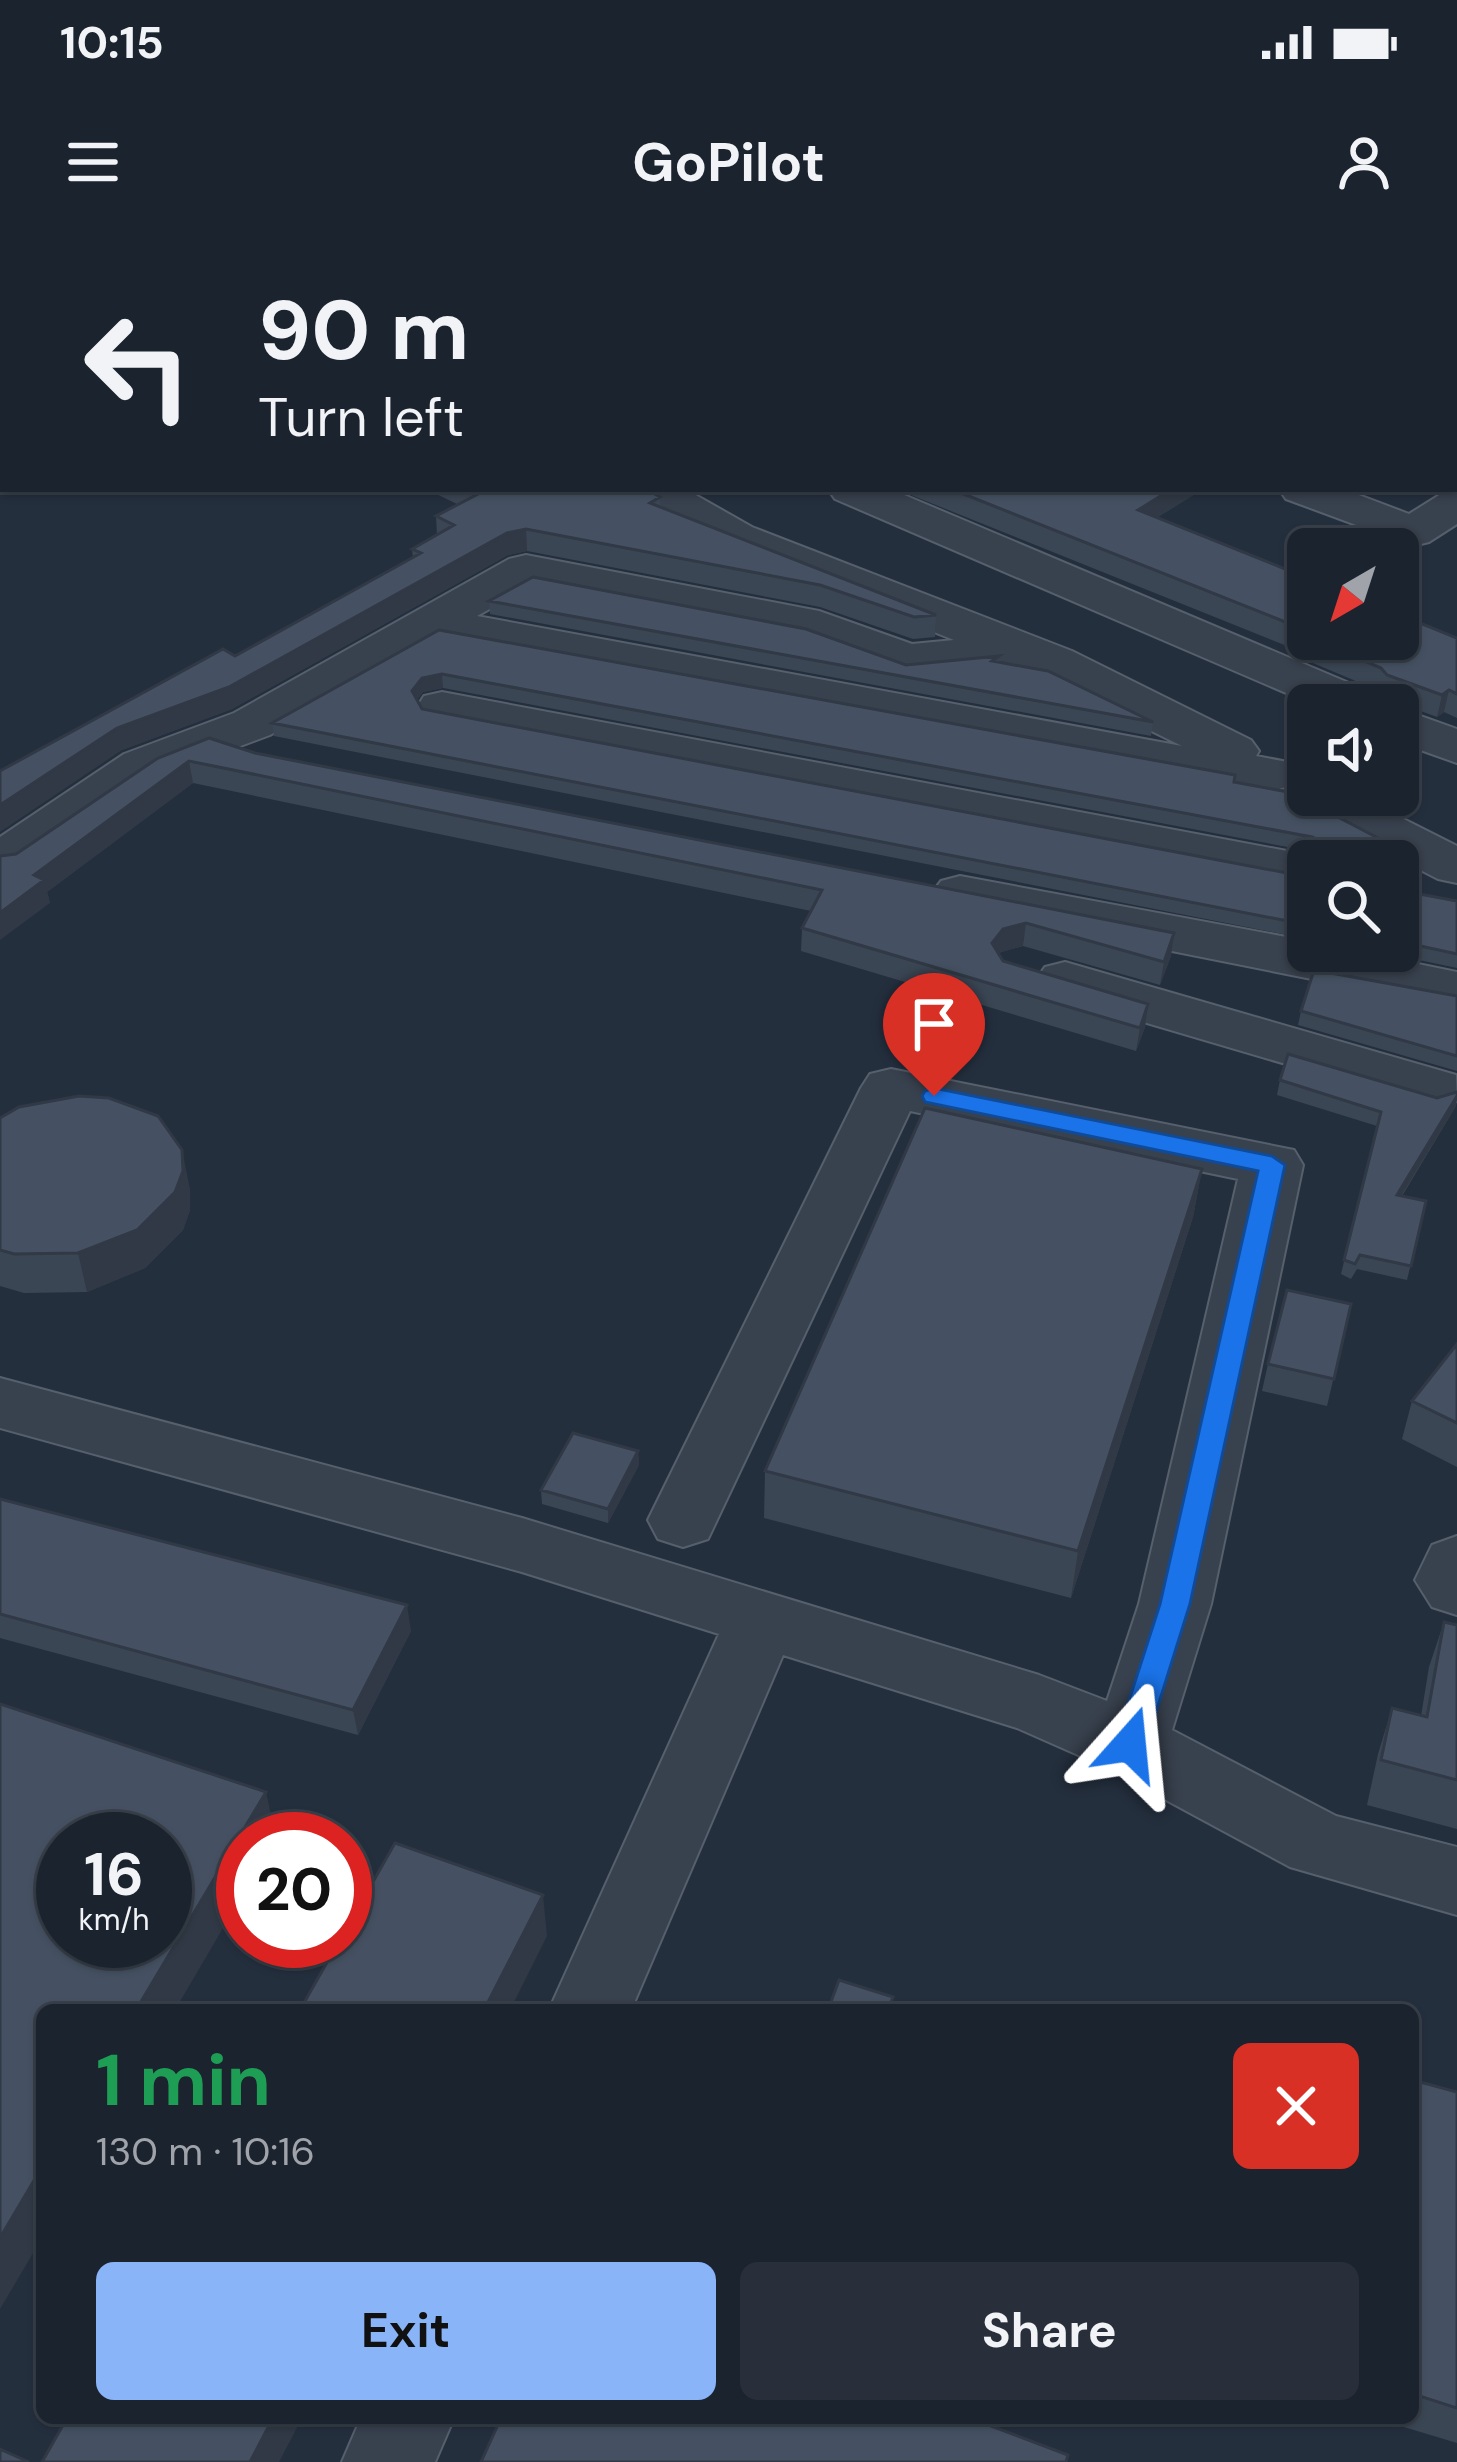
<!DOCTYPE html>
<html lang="en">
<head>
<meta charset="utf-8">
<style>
	:root { --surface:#1b232e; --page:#282f3a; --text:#f1f3f6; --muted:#a0a4aa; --line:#39404a; --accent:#8ab4f8 }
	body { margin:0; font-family:"DM Sans",sans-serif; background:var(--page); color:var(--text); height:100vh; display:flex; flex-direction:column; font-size:45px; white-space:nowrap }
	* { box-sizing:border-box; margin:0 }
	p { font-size:39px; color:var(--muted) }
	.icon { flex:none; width:66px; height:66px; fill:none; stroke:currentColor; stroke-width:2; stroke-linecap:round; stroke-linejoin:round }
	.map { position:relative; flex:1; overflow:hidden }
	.drawer { position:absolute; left:36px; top:1764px; width:1383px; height:420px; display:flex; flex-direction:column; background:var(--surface); border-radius:18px; box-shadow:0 3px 9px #0004,0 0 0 3px var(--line) }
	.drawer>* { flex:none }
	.hud { position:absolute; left:0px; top:0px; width:1458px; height:252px; box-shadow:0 3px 9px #0004,0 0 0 3px var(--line); background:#1b232e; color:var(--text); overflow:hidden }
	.needle { width:78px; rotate:219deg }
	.tools { position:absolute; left:1287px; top:288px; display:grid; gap:24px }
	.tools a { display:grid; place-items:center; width:132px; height:132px; border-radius:18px; background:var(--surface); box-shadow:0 3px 9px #0004,0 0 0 3px var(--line); font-size:60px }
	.speed { position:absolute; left:36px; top:1572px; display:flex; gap:24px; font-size:60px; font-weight:700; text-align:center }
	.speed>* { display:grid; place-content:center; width:156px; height:156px; border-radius:50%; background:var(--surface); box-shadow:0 3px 9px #0004,0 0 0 3px var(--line); line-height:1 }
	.speed small { font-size:30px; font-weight:400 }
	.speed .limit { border:18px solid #d22; background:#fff; color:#111 }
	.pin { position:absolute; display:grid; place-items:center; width:102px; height:102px; color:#fff; margin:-123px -51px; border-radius:50% 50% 50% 0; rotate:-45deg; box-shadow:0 0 12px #0007 }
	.pin .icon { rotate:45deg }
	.me { position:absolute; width:132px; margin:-66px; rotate:18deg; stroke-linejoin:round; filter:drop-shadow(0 0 9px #0008) }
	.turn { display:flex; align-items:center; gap:42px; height:252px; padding:0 60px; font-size:54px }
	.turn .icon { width:156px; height:156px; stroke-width:2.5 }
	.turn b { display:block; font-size:84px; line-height:102px }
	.round { display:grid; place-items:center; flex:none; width:126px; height:126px; border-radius:18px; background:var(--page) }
	.summary { display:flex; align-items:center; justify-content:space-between; height:204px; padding:0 60px }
	h1 { font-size:72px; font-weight:700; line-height:90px; color:#1e9e55 }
	.button { display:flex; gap:24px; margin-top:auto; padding:24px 60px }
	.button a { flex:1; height:138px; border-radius:18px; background:var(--accent); color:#111; font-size:48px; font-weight:700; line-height:138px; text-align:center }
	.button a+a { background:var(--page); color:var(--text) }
	.status { display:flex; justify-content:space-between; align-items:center; height:84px; padding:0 60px; background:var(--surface); direction:ltr }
	.status svg { height:33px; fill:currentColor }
	header { display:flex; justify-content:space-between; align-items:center; height:156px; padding:0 60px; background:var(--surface); font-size:54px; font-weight:700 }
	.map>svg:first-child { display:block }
</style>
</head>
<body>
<div class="status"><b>10:15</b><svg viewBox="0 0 49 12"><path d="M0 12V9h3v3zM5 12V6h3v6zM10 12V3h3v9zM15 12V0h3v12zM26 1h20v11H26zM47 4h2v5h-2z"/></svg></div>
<header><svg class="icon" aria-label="menu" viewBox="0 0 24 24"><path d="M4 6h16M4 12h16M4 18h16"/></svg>GoPilot<svg class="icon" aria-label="person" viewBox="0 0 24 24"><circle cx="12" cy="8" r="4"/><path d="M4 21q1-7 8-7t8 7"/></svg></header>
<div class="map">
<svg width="1457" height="2222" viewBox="0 0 1457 2222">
	<rect width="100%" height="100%" fill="#242f3e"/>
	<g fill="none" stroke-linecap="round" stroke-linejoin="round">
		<defs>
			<path id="minor" d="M 583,0 L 629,0 L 631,3 L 585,3 Z
				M 646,0 L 692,0 L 694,3 L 648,3 Z
				M 1159,0 L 1206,0 L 1208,3 L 1161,3 Z
				M 1339,0 L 1382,0 L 1337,3 Z
				M 629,249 L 685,249 L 752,287 L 1072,411 L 1251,500 L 1259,511 L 1256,516 L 1293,523 L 1301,534 L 1293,545 L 1275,550 L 1166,535 L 439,398 L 270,495 L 160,536 L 19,633 L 0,637 L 0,597 L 124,514 L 234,473 L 509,319 L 526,315 L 819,371 L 912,404 L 954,400 L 720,307 L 636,259 ZM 533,345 L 807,398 L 907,434 L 1013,423 L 1182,506 L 477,376 Z
				M 828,249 L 890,249 L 1375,454 L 1382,465 L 1314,465 L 835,259 Z
				M 1279,249 L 1343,249 L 1409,274 L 1441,254 L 1457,250 L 1457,284 L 1429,302 L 1413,306 L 1286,259 Z
				M 442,452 L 1308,615 L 1328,621 L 1308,621 L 1308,647 L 424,478 L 417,467 L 424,456 Z
				M 1398,468 L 1457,489 L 1457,523 L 1398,502 Z
				M 1308,541 L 1308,555 L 1356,555 L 1457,606 L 1457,643 L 1438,639 L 1296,566 L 1289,555 L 1296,544 Z
				M 960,636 L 1308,701 L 1308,711 L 1355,711 L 1457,732 L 1457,768 L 941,665 L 932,653 L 941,641 Z
				M 1065,722 L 1456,835 L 1457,861 L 1435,868 L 1045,753 L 1036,740 L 1045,727 Z
				M 891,829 L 1294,910 L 1303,925 L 1211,1364 L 1172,1490 L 1336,1576 L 1457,1607 L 1457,1675 L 1290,1627 L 1103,1526 L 1017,1488 L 783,1415 L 631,1770 L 549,1770 L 719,1394 L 522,1332 L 0,1188 L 0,1138 L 522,1278 L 1039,1435 L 1107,1461 L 1139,1364 L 1238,939 L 910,871 L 708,1299 L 683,1307 L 658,1299 L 648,1280 L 861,848 L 870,834 Z
				M 1457,1296 L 1457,1375 L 1432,1367 L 1415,1340 L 1432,1305 Z
				M 361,2178 L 454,2178 L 435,2222 L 342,2222 Z"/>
		</defs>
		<!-- minor casing -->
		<use href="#minor" stroke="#565f6c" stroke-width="4"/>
		<!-- minor -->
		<use href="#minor" fill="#38414e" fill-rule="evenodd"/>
	</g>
	<!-- wall -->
	<path fill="#3b4654" d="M 3,33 L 3,201 L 0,203 L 0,159 L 2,160 L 3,148 L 0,148 L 0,35 Z
		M 426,249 L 646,249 L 660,257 L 660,267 L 936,375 L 935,397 L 913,399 L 820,367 L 527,311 L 508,315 L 232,469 L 122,510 L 235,416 L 413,318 L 412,309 L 437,295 L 436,276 L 457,264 Z
		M 896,249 L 1203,249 L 1158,277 L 1308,338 L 1308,399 L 1457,398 L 1457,478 L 1444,472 L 1437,477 L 1382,457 L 1377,450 L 1301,418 L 1302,412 Z
		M 489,361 L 906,425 L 999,422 L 1153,482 L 1151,496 L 490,374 Z
		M 439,390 L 1234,542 L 1298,570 L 1395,621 L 1313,621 L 1315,613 L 1309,611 L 443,448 L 423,452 L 417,460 L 422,469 L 1308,637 L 1308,699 L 274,496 L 272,483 Z
		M 255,513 L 1174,693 L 1171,716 L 1160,745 L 1023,706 L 1001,712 L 999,714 L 1003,721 L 1148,764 L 1145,787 L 1136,811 L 801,711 L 802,688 L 811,671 L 193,543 L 47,652 L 50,663 L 16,614 L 158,518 Z
		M 1398,650 L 1457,661 L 1457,728 L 1376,711 L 1398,711 Z
		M 1457,756 L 1457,831 L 1298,785 L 1301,771 Z
		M 1280,840 L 1437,858 L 1457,852 L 1456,866 L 1402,956 L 1426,961 L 1407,1040 L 1357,1029 L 1351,1039 L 1341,1034 L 1377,886 L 1277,855 Z
		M 0,878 L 190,949 L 190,970 L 183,990 L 145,1028 L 87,1052 L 24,1053 L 0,1046 Z
		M 1202,929 L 1193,977 L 1071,1358 L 764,1278 L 765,1231 Z
		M 1351,1064 L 1327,1166 L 1262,1151 L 1268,1124 Z
		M 1457,1104 L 1457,1227 L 1402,1199 L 1412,1161 Z
		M 638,1211 L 639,1225 L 608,1283 L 542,1264 L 541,1250 Z
		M 0,1259 L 411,1391 L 358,1495 L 0,1398 Z
		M 1444,1382 L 1457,1385 L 1457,1589 L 1367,1565 L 1378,1514 L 1392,1468 L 1421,1476 L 1429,1427 Z
		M 1413,1840 L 1457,1852 L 1457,2203 L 1374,2178 L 1413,2178 Z"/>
	<!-- shaded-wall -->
	<path fill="#303945" d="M 1457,138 L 1457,168 L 1455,169 L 1455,139 Z
		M 3,178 L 3,201 L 0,203 L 0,180 Z
		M 1172,249 L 1203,249 L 1136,291 L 1138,270 Z
		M 526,289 L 527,311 L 508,315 L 232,469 L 122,510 L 0,592 L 0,565 L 117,488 L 507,293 Z
		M 442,434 L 443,448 L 423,452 L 413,465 L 412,451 L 422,438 Z
		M 1449,450 L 1444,472 L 1437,477 L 1442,455 Z
		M 189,521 L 193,543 L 47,652 L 50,663 L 0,700 L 0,673 L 34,635 Z
		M 1026,683 L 1023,706 L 1001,712 L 990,725 L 992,703 L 1003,689 Z
		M 1174,693 L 1171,716 L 1160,745 L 1164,722 Z
		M 1148,764 L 1145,787 L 1136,811 L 1140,788 Z
		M 1457,856 L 1456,866 L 1393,969 L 1397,955 Z
		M 182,910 L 190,949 L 190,970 L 183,990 L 145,1028 L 87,1052 L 78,1013 Z
		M 1202,929 L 1193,977 L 1071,1358 L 1078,1311 Z
		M 638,1211 L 639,1225 L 608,1283 L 608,1269 Z
		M 407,1365 L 411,1391 L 358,1495 L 353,1470 Z
		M 266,1552 L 276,1598 L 243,1599 L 243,1654 L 175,1770 L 136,1770 Z
		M 543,1655 L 547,1696 L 510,1770 L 484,1770 Z
		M 42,1927 L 42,1998 L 0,2069 L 0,1998 Z
		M 273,2178 L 302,2178 L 279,2222 L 250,2222 Z"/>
	<!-- building -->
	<path fill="#455162" stroke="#303945" stroke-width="3" fill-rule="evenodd" d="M 0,0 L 441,0 L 449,3 L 3,3 L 3,16 Z
		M 3,33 L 3,60 L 0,59 L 0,35 Z
		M 1455,42 L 1457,43 L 1457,138 L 1455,139 Z
		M 3,71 L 3,96 L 0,95 L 0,73 Z
		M 3,98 L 3,130 L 0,128 L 0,99 Z
		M 3,139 L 3,178 L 0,180 L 0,159 L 2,160 Z
		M 468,249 L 646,249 L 660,257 L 650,263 L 936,375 L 914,377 L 820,345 L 526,289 L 507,293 L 229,447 L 117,488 L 0,565 L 0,531 L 223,409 L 235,416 L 421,313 L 412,309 L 454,285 L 436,276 L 478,254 Z
		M 951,249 L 1172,249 L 1138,270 L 1308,338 L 1308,391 Z
		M 533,337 L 806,389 L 906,425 L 999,416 L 992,421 L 1048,431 L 1153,482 L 489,361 Z
		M 1398,374 L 1457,398 L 1457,454 L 1449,450 L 1442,455 L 1387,435 L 1381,428 L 1313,399 L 1398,399 Z
		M 439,390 L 1235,535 L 1234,542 L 1294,553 L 1300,559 L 1298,570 L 1334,575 L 1397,608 L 1395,621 L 1315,621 L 1315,612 L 1335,608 L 1312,597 L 442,434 L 422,438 L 412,451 L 422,469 L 1308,637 L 1308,685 L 272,483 Z
		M 209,498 L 255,513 L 1174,693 L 1164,722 L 1026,683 L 1003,689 L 992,703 L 1003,721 L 1148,764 L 1140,788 L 802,688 L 822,650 L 189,521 L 34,635 L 44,640 L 0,673 L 0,616 L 16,614 L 158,518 Z
		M 1398,650 L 1457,661 L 1457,714 L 1398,701 Z
		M 1314,730 L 1457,756 L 1457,816 L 1301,771 Z
		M 1288,814 L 1437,858 L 1457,852 L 1457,856 L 1397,955 L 1426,961 L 1411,1026 L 1360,1015 L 1355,1024 L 1344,1020 L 1381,872 L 1280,840 Z
		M 79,856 L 109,858 L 158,876 L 182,910 L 183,931 L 175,952 L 137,990 L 78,1013 L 14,1014 L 0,1010 L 0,878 L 19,867 Z
		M 925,868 L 1202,929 L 1078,1311 L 765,1231 Z
		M 1287,1050 L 1351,1064 L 1334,1139 L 1268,1124 Z
		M 1457,1104 L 1457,1183 L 1412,1161 Z
		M 573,1193 L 638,1211 L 608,1269 L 541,1250 Z
		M 0,1259 L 407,1365 L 353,1470 L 0,1374 Z
		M 1444,1382 L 1457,1385 L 1457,1540 L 1381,1520 L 1392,1468 L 1427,1477 Z
		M 0,1464 L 266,1552 L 136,1770 L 42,1770 L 42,1927 L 0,1998 ZM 63,1599 L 165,1599 L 165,1701 L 63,1701 Z
		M 395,1603 L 543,1655 L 484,1770 L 300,1770 L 339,1701 L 345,1701 L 345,1691 Z
		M 839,1740 L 893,1757 L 888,1770 L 828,1770 Z
		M 1413,1840 L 1457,1852 L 1457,2168 L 1413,2154 Z
		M 67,2178 L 273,2178 L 250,2222 L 42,2222 Z
		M 501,2178 L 970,2178 L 1068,2215 L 1066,2222 L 481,2222 Z
		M 0,2209 L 29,2222 L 0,2222 Z"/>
	<!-- route -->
	<path fill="#1a73e8" stroke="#114b97" stroke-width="3" d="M 934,848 L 1272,916 L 1285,925 L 1190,1364 L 1146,1504 L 1141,1513 L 1130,1517 L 1119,1513 L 1115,1504 L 1160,1364 L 1258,931 L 925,862 L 922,856 L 925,851 Z"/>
</svg>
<div class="tools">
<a><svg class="needle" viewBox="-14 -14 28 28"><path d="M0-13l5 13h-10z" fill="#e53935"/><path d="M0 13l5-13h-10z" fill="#a0a4aa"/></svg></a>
<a><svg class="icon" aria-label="sound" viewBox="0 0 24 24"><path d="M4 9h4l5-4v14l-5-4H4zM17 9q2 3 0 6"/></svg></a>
<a><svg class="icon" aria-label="search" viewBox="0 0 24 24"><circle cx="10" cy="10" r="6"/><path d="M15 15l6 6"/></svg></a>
</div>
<div class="speed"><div>16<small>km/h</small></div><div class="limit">20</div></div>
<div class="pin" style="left:934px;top:856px;background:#d93025"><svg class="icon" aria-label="arrive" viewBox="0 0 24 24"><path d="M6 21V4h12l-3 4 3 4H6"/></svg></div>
<svg class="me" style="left:1130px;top:1504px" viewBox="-20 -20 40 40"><path d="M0-17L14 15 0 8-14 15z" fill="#1a73e8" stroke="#fff" stroke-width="4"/></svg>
<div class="hud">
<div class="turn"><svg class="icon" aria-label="left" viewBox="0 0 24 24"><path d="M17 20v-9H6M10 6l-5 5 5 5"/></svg><div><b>90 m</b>Turn left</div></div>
</div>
<section class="drawer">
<div class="summary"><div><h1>1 min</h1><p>130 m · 10:16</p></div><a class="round" style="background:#d93025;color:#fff"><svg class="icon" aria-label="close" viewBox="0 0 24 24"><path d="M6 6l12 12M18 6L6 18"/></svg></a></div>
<div class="button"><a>Exit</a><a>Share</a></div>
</section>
</div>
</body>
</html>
